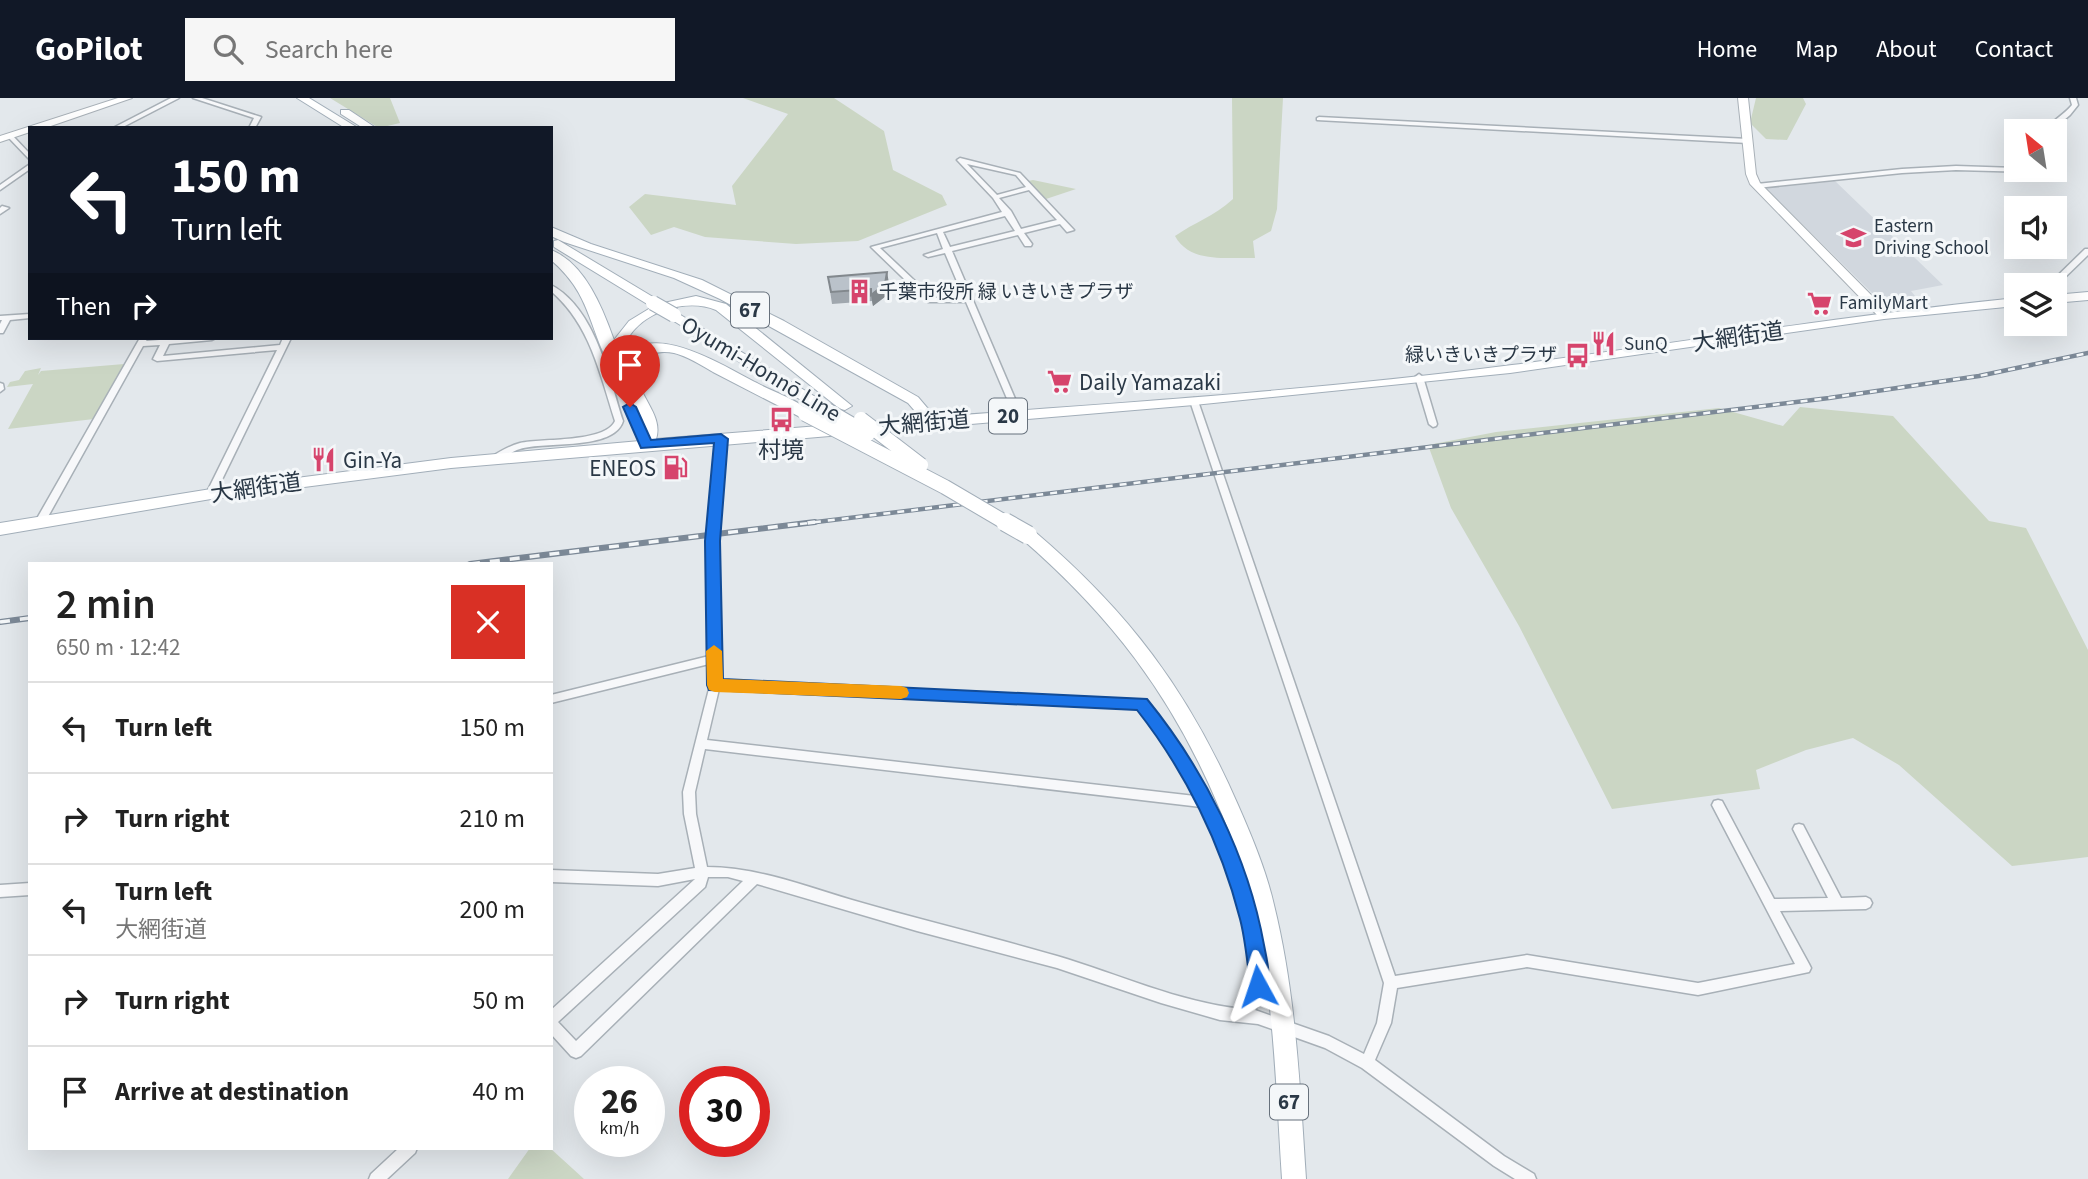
<!DOCTYPE html>
<html lang="en">
<head>
<meta charset="utf-8">
<style>
	:root { --surface:#fff; --page:#f6f6f6; --text:#222; --muted:#767676; --line:#e0e0e0; --accent:#111827 }
	body { margin:0; font-family:"Source Sans 3","Noto Sans JP",sans-serif; background:var(--page); color:var(--text); height:100vh; display:flex; flex-direction:column; font-size:26px; white-space:nowrap }
	* { box-sizing:border-box; margin:0 }
	p { font-size:23px; color:var(--muted) }
	.icon { flex:none; width:38px; height:38px; fill:none; stroke:currentColor; stroke-width:2; stroke-linecap:round; stroke-linejoin:round }
	.map { position:relative; flex:1; overflow:hidden }
	.sheet { position:absolute; left:28px; top:464px; width:525px; height:588px; display:flex; flex-direction:column; background:var(--surface); border-radius:0px; box-shadow:0 7px 28px #0002 }
	.sheet>* { flex:none }
	.top-card { position:absolute; left:28px; top:28px; width:525px; height:214px; border-radius:0px; box-shadow:0 7px 28px #0002; background:#111827; color:#fff; overflow:hidden }
	.needle { width:46px; rotate:330deg }
	.fabs { position:absolute; left:2004px; top:21px; display:grid; gap:14px }
	.fabs a { display:grid; place-items:center; width:63px; height:63px; border-radius:0px; background:var(--surface); box-shadow:0 7px 28px #0002; font-size:35px }
	.speed { position:absolute; left:574px; top:968px; display:flex; gap:14px; font-size:35px; font-weight:700; text-align:center }
	.speed>* { display:grid; place-content:center; width:91px; height:91px; border-radius:50%; background:var(--surface); box-shadow:0 7px 28px #0002; line-height:1 }
	.speed small { font-size:18px; font-weight:400 }
	.speed .limit { border:10px solid #d22; background:#fff; color:#111 }
	.pin { position:absolute; display:grid; place-items:center; width:60px; height:60px; color:#fff; margin:-72px -30px; border-radius:50% 50% 50% 0; rotate:-45deg; box-shadow:0 0 7px #0007 }
	.pin .icon { rotate:45deg }
	.me { position:absolute; width:77px; margin:-38px; rotate:355deg; stroke-linejoin:round; filter:drop-shadow(0 0 5px #0008) }
	.turn { display:flex; align-items:center; gap:24px; height:147px; padding:0 28px; font-size:32px }
	.turn .icon { width:91px; height:91px; stroke-width:2.5 }
	.turn b { display:block; font-size:49px; line-height:60px }
	.then { display:flex; align-items:center; height:66px; padding:0 28px; background:#0003; gap:14px; font-size:26px }
	.round { display:grid; place-items:center; flex:none; width:74px; height:74px; border-radius:0px; background:var(--page) }
	.head { display:flex; align-items:center; justify-content:space-between; height:119px; padding:0 28px }
	h1 { font-size:42px; font-weight:600; line-height:52px }
	ul { padding:0; list-style:none }
	li { display:flex; align-items:center; gap:21px; height:91px; padding:0 28px; border-top:2px solid var(--line) }
	li div { flex:1 }
	li b { display:block; font-size:26px }
	li em { font-style:normal }
	header { display:flex; align-items:center; gap:42px; box-sizing:border-box; height:98px; padding:0 35px; background:var(--accent); color:#fff }
	header strong { font-size:33px }
	nav { display:flex; gap:38px; margin-inline-start:auto; font-size:24px }
	.search { width:490px; height:63px; background:var(--page); display:flex; align-items:center; gap:18px; box-sizing:border-box; padding:0 24px; border-radius:0px; color:var(--muted); font-size:26px }
	.map>svg:first-child { display:block }
</style>
</head>
<body>
<header>
<strong>GoPilot</strong>
<div class="search"><svg class="icon" aria-label="search" viewBox="0 0 24 24"><circle cx="10" cy="10" r="6"/><path d="M15 15l6 6"/></svg>Search here</div>
<nav><a>Home</a><a>Map</a><a>About</a><a>Contact</a></nav>
</header>
<div class="map">
<svg width="2088" height="1081" viewBox="0 0 2088 1081">
	<rect width="100%" height="100%" fill="#e3e8ec"/>
	<!-- built -->
	<path fill="#d1d7de" d="M 1835,83 L 1943,187 L 1911,193 L 1915,198 L 1879,202 L 1766,90 Z"/>
	<!-- green -->
	<path fill="#cbd6c4" d="M 330,0 L 390,0 L 400,25 L 379,30 Z
		M 743,0 L 834,0 L 884,33 L 893,72 L 942,97 L 947,107 L 858,143 L 796,146 L 705,139 L 674,129 L 651,137 L 629,109 L 645,96 L 736,107 L 732,88 L 788,16 Z
		M 1232,0 L 1283,0 L 1277,111 L 1271,133 L 1253,143 L 1255,160 C 1228,159 1190,166 1175,138 C 1195,124 1213,119 1233,101 Z
		M 1756,0 L 1803,0 L 1806,6 L 1787,42 L 1766,41 L 1750,25 Z
		M 1033,82 L 1076,91 L 1046,101 L 1028,83 Z
		M 124,266 L 94,321 L 8,331 L 33,286 L 7,289 L 10,284 L 19,282 L 25,273 L 41,270 L 38,277 L 41,273 Z
		M 1800,309 L 1893,318 L 1989,423 L 2026,430 L 2088,552 L 2088,759 L 2012,768 L 1899,667 L 1853,640 L 1806,652 L 1756,672 L 1760,691 L 1612,711 L 1519,528 L 1451,410 L 1428,347 L 1496,334 L 1719,310 L 1783,328 Z
		M 530,1050 L 550,1050 L 584,1081 L 508,1081 Z"/>
	<g fill="none" stroke-linecap="round" stroke-linejoin="round">
		<defs>
			<path id="street" d="M 171,0 L 179,0 L 121,30 L 113,30 Z
				M 193,0 L 202,0 L 261,19 L 255,30 L 249,30 L 254,20 Z
				M 2070,0 L 2076,0 L 2078,7 L 2070,17 L 2051,33 L 2045,33 C 2052,22 2064,17 2072,7 Z
				M 1319,19 L 1748,41 L 1751,43 L 1748,45 L 1317,22 L 1317,20 Z
				M 8,37 L 12,37 L 30,56 L 30,62 L 8,39 Z
				M 2054,55 L 2060,60 L 2054,67 Z
				M 960,60 L 1020,75 L 1074,132 L 1067,134 L 1060,126 L 1024,135 L 1032,146 L 1031,148 L 1025,148 L 1018,137 L 952,153 L 1022,317 L 1018,320 L 1014,317 L 966,204 L 928,204 L 871,149 L 1002,114 L 993,100 L 958,63 L 957,62 ZM 967,66 L 1016,77 L 1026,89 L 997,97 ZM 1029,92 L 1057,122 L 1021,131 L 1011,113 L 999,100 ZM 1005,118 L 1015,133 L 950,149 L 943,134 ZM 937,135 L 943,151 L 924,157 L 928,159 L 945,155 L 964,200 L 933,200 L 880,150 Z
				M 30,66 L 30,71 L 0,92 L 0,87 Z
				M 1956,68 L 2016,70 L 2016,72 L 2034,72 L 2031,74 L 1956,72 L 1902,75 L 1757,90 L 1754,88 L 1757,86 L 1902,71 Z
				M 2,108 L 9,110 L 0,116 L 0,110 Z
				M 2085,151 L 2088,151 L 2088,157 L 2055,189 L 2048,187 Z
				M 551,187 C 595,210 609,279 623,323 C 614,353 545,343 520,351 C 509,354 501,365 490,364 L 488,362 L 490,360 C 499,354 509,348 520,345 C 542,340 605,345 615,323 C 600,276 590,226 551,193 Z
				M 30,216 L 30,220 L 10,222 L 3,235 L 0,235 L 0,226 L 2,222 L 0,222 L 0,218 Z
				M 140,240 L 148,240 L 146,243 L 186,240 L 216,240 L 212,242 L 169,246 L 163,258 L 280,247 L 283,240 L 291,240 L 214,398 L 208,398 L 206,396 L 277,252 L 157,263 L 153,261 L 160,247 L 143,248 L 45,424 L 43,426 L 37,426 L 35,424 Z
				M 1419,276 L 1423,279 L 1437,326 L 1436,328 L 1433,329 L 1429,326 L 1415,279 Z
				M 0,285 L 3,286 L 4,291 L 0,294 Z
				M 1194,300 L 1198,303 L 1395,878 L 1527,857 L 1698,885 L 1795,866 L 1712,707 L 1714,703 L 1718,702 L 1722,703 L 1774,801 L 1828,800 L 1793,731 L 1795,727 L 1799,726 L 1803,727 L 1841,800 L 1866,799 L 1870,801 L 1872,805 L 1870,809 L 1866,811 L 1780,813 L 1809,866 L 1811,870 L 1809,874 L 1698,897 L 1527,869 L 1397,890 L 1391,925 L 1375,962 L 1504,1058 L 1534,1076 L 1536,1081 L 1515,1081 L 1494,1068 L 1362,970 L 1325,950 L 1258,926 L 1220,922 L 1161,905 L 1057,870 L 917,833 L 757,786 L 581,958 L 576,960 L 571,958 L 551,936 L 551,912 L 695,781 L 658,788 L 551,784 L 551,772 L 658,776 L 695,770 L 684,716 L 683,694 L 710,587 L 709,566 L 551,605 L 551,597 L 709,558 L 708,443 L 717,341 L 721,338 L 725,341 L 718,443 L 720,583 L 1145,602 C 1198,667 1242,756 1259,839 C 1262,856 1268,875 1264,892 C 1262,899 1259,906 1255,912 L 1329,938 L 1364,956 L 1377,925 L 1384,885 L 1190,303 ZM 719,591 L 1138,609 L 1154,629 L 1195,698 L 707,642 ZM 705,651 L 1201,709 L 1228,773 L 1244,827 L 1251,867 L 1252,883 L 1250,896 L 1242,911 C 1178,904 1118,876 1057,858 C 989,838 920,822 852,802 C 805,788 756,769 707,769 L 696,716 L 695,694 ZM 708,779 L 728,779 L 743,783 L 576,943 L 558,924 L 705,789 Z
				M 30,785 L 30,797 L 0,799 L 0,787 Z
				M 399,1050 L 417,1050 L 415,1055 L 387,1081 L 369,1081 L 371,1076 Z"/>
			<path id="secondary" d="M 118,0 L 132,0 L 45,30 L 30,30 L 30,34 L 0,44 L 0,38 Z
				M 1738,0 L 1748,0 L 1756,76 L 1760,85 L 1888,214 L 1888,220 L 1880,220 L 1750,86 L 1746,76 Z"/>
			<path id="primary" d="M 297,0 L 309,0 L 358,30 L 345,30 Z
				M 341,12 L 349,12 L 376,30 L 363,30 L 341,16 Z
				M 551,129 L 591,146 L 702,182 L 784,223 L 918,299 L 935,319 C 1127,304 1321,292 1512,267 C 1680,245 1847,217 2016,200 L 2016,208 L 1884,221 L 1510,275 L 1194,307 L 451,370 L 211,401 L 0,437 L 0,425 L 211,391 L 451,360 L 640,343 C 651,315 615,294 624,267 C 643,215 728,271 757,285 C 773,294 800,302 812,316 L 810,319 L 800,319 C 771,304 742,289 713,274 C 701,267 687,258 674,255 C 659,252 636,256 637,275 C 638,299 664,317 656,341 L 921,320 L 908,305 L 720,201 L 674,180 L 564,144 L 551,138 Z
				M 558,142 L 658,202 L 659,206 L 696,198 L 726,206 L 852,308 L 845,312 L 840,311 L 716,212 C 687,200 643,213 627,242 C 622,251 622,260 620,268 L 610,268 C 588,228 591,196 551,162 L 551,152 C 585,165 603,211 614,242 L 629,223 L 652,209 L 554,149 L 554,143 Z
				M 2088,194 L 2088,202 L 2054,205 L 2054,197 Z
				M 674,213 L 832,309 L 834,312 L 832,315 L 822,315 L 669,220 L 667,217 Z
				M 1028,431 L 1034,433 C 1129,514 1188,592 1238,707 C 1252,739 1266,772 1274,807 C 1296,896 1300,990 1306,1081 L 1282,1081 C 1276,990 1274,896 1253,807 C 1245,773 1232,739 1218,707 C 1172,598 1111,518 1022,441 L 1020,437 Z"/>
		</defs>
		<!-- street casing -->
		<use href="#street" stroke="#a8b0b7" stroke-width="3"/>
		<!-- secondary casing -->
		<use href="#secondary" stroke="#a8b0b7" stroke-width="2"/>
		<!-- primary casing -->
		<use href="#primary" stroke="#a2aeb9" stroke-width="2"/>
		<!-- street -->
		<use href="#street" fill="#f7f8fa" fill-rule="evenodd"/>
		<!-- secondary -->
		<use href="#secondary" fill="#fff" fill-rule="evenodd"/>
		<!-- primary -->
		<use href="#primary" fill="#fff" fill-rule="evenodd"/>
		<defs>
			<path id="rail-far1" d="M 800,426 L 1829,300 L 1979,278 L 2088,255"/>
			<path id="rail" d="M 470,466 L 815,424
				M 0,524 L 30,520"/>
		</defs>
		<!-- rail-far1 casing -->
		<use href="#rail-far1" stroke="#7c8997" stroke-width="4.5"/>
		<!-- rail casing -->
		<use href="#rail" stroke="#7c8997" stroke-width="6"/>
		<!-- rail-far1 -->
		<use href="#rail-far1" stroke="#f4f7f9" stroke-width="2.5" stroke-dasharray="7" stroke-linecap="butt"/>
		<!-- rail -->
		<use href="#rail" stroke="#f4f7f9" stroke-width="3.5" stroke-dasharray="10" stroke-linecap="butt"/>
		<defs>
			<path id="primary-bridge-far1" d="M 653,205 L 674,217
				M 827,312 L 868,336
				M 805,316 L 945,389 L 1008,426
				M 861,321 L 921,367"/>
			<path id="primary-bridge" d="M 1005,424 L 1028,437"/>
		</defs>
		<!-- primary-bridge-far1 casing -->
		<use href="#primary-bridge-far1" stroke="#a2aeb9" stroke-width="16" stroke-linecap="butt"/>
		<!-- primary-bridge casing -->
		<use href="#primary-bridge" stroke="#a2aeb9" stroke-width="20" stroke-linecap="butt"/>
		<!-- primary-bridge-far1 -->
		<use href="#primary-bridge-far1" stroke="#fff" stroke-width="14"/>
		<!-- primary-bridge -->
		<use href="#primary-bridge" stroke="#fff" stroke-width="18"/>
	</g>
	<!-- wall -->
	<path fill="#a0a7ae" d="M 828,179 L 889,185 L 886,198 L 873,208 L 872,203 L 832,206 Z"/>
	<!-- shaded-wall -->
	<path fill="#82888d" d="M 887,174 L 889,185 L 886,198 L 873,208 L 871,197 Z"/>
	<!-- building -->
	<path fill="#bac2ca" stroke="#82888d" stroke-width="2" d="M 887,174 L 885,186 L 871,197 L 871,191 L 831,194 L 828,179 Z"/>
	<!-- route -->
	<path fill="#1a73e8" stroke="#114b97" stroke-width="2" d="M 630,305 L 636,309 L 651,342 L 721,336 L 728,341 L 720,443 L 723,581 L 1147,601 C 1204,671 1248,758 1264,847 C 1267,863 1272,880 1265,895 L 1258,898 L 1251,895 C 1247,886 1249,878 1248,869 C 1246,853 1244,836 1240,821 C 1221,746 1185,673 1137,612 L 709,592 L 707,587 L 705,443 L 714,345 L 641,350 L 623,309 Z"/>
	<!-- slow -->
	<path fill="#f59e0b" d="M 714,547 L 722,553 L 723,581 L 901,588 L 907,590 L 909,595 L 907,599 L 901,601 L 715,594 L 709,592 L 707,587 L 706,553 Z"/>
	<!-- icons -->
	<defs>
		<symbol id="school-bare" viewBox="-9 -9 18 18"><path d="M0-5L7-2L0 1L-7-2ZM-4 1L0 2.5L4 1V4Q0 6-4 4Z" fill="#d6446c" stroke="#f4f7f9" stroke-width="2.5" paint-order="stroke"/></symbol>
		<symbol id="building-bare" viewBox="-9 -9 18 18"><path d="M-4-6H4V6H1V3H-1V6H-4ZM-2.5-4.3h1.7v1.8h-1.7ZM.8-4.3h1.7v1.8H.8ZM-2.5-1h1.7V.8h-1.7ZM.8-1h1.7V.8H.8Z" fill="#d6446c" stroke="#f4f7f9" stroke-width="2.5" paint-order="stroke"/></symbol>
		<symbol id="supermarket-bare" viewBox="-9 -9 18 18"><path d="M-6-5.5h2.5l.6 2H6L4.5 2H-2.5L-4.4-4H-6ZM-1.5 3.2a1.3 1.3 0 1 0 .1 0ZM3 3.2a1.3 1.3 0 1 0 .1 0Z" fill="#d6446c" stroke="#f4f7f9" stroke-width="2.5" paint-order="stroke"/></symbol>
		<symbol id="restaurant-bare" viewBox="-9 -9 18 18"><path d="M-5-6h1v4h1v-4h1v4h1v-4h1v5L-1.5 .5V6h-2V.5L-5-1ZM5-6V6H3V1.5H1.5Q1.5-4 5-6Z" fill="#d6446c" stroke="#f4f7f9" stroke-width="2.5" paint-order="stroke"/></symbol>
		<symbol id="bus-bare" viewBox="-9 -9 18 18"><path d="M-5-6H5V4H4V6H2V4H-2V6H-4V4H-5ZM-3.5-4V0h7V-4ZM-3.5 1.2v1.5H-2V1.2ZM2 1.2v1.5H3.5V1.2Z" fill="#d6446c" stroke="#f4f7f9" stroke-width="2.5" paint-order="stroke"/></symbol>
		<symbol id="fuel-bare" viewBox="-9 -9 18 18"><path d="M-5.5-6h7V0h2V4h1.3V-2.5L3-4.5l.8-.8L6-3V5H2.5V1h-1V6h-7ZM-4.2-4.7v3.2H.2V-4.7Z" fill="#d6446c" stroke="#f4f7f9" stroke-width="2.5" paint-order="stroke"/></symbol>
	</defs>
	<g fill-rule="evenodd">
		<use href="#school-bare" x="1836" y="122" width="35" height="35"/>
		<use href="#building-bare" x="842" y="176" width="35" height="35"/>
		<use href="#supermarket-bare" x="1802" y="188" width="35" height="35"/>
		<use href="#restaurant-bare" x="1586" y="228" width="35" height="35"/>
		<use href="#bus-bare" x="1560" y="240" width="35" height="35"/>
		<use href="#supermarket-bare" x="1042" y="266" width="35" height="35"/>
		<use href="#bus-bare" x="764" y="304" width="35" height="35"/>
		<use href="#restaurant-bare" x="306" y="344" width="35" height="35"/>
		<use href="#fuel-bare" x="658" y="352" width="35" height="35"/>
	</g>
	<g text-anchor="middle" dominant-baseline="central" stroke-width="6" stroke-linejoin="round" paint-order="stroke">
		<!-- far-poi labels -->
		<g font-size="19" fill="#2a3846" stroke="#f4f7f9" text-anchor="start">
			<text x="1874" y="128">Eastern<tspan x="1874" dy="22">Driving School</tspan></text>
			<text x="879" y="194">千葉市役所 緑 いきいきプラザ</text>
			<text x="1839" y="205">FamilyMart</text>
			<text x="1624" y="246">SunQ</text>
			<text x="1557" y="257" text-anchor="end">緑いきいきプラザ</text>
		</g>
		<!-- shield labels -->
		<g fill="#f4f7f9" stroke="#67717c" stroke-width="2">
			<rect x="731" y="194.5" width="38" height="35" rx="5"/>
			<rect x="989" y="300.5" width="38" height="35" rx="5"/>
			<rect x="1270" y="986.5" width="38" height="35" rx="5"/>
		</g>
		<g font-size="21" font-weight="bold" fill="#2a3846">
			<text x="750" y="212">67</text>
			<text x="1008" y="318">20</text>
			<text x="1289" y="1004">67</text>
		</g>
		<!-- street labels -->
		<g font-size="23" fill="#2a3846" stroke="#f4f7f9">
			<text transform="translate(1738 239) rotate(-8)">大網街道</text>
			<text transform="translate(761 271) rotate(31)">Oyumi-Honnō Line</text>
			<text transform="translate(924 325) rotate(-5)">大網街道</text>
			<text transform="translate(256 390) rotate(-8)">大網街道</text>
		</g>
		<!-- poi labels -->
		<g font-size="23" fill="#2a3846" stroke="#f4f7f9" text-anchor="start">
			<text x="1079" y="284">Daily Yamazaki</text>
			<text x="781" y="352" text-anchor="middle">村境</text>
			<text x="343" y="362">Gin-Ya</text>
			<text x="656" y="370" text-anchor="end">ENEOS</text>
		</g>
	</g>
</svg>
<div class="fabs">
<a><svg class="needle" viewBox="-14 -14 28 28"><path d="M0-13l5 13h-10z" fill="#e53935"/><path d="M0 13l5-13h-10z" fill="#767676"/></svg></a>
<a><svg class="icon" aria-label="sound" viewBox="0 0 24 24"><path d="M4 9h4l5-4v14l-5-4H4zM17 9q2 3 0 6"/></svg></a>
<a><svg class="icon" aria-label="layers" viewBox="0 0 24 24"><path d="M12 4l9 5-9 5-9-5zM3 14l9 5 9-5"/></svg></a>
</div>
<div class="speed"><div>26<small>km/h</small></div><div class="limit">30</div></div>
<div class="pin" style="left:630px;top:309px;background:#d93025"><svg class="icon" aria-label="arrive" viewBox="0 0 24 24"><path d="M6 21V4h12l-3 4 3 4H6"/></svg></div>
<svg class="me" style="left:1258px;top:888px" viewBox="-20 -20 40 40"><path d="M0-17L14 15 0 8-14 15z" fill="#1a73e8" stroke="#fff" stroke-width="4"/></svg>
<div class="top-card">
<div class="turn"><svg class="icon" aria-label="left" viewBox="0 0 24 24"><path d="M17 20v-9H6M10 6l-5 5 5 5"/></svg><div><b>150 m</b>Turn left</div></div>
<div class="then">Then<svg class="icon" aria-label="right" viewBox="0 0 24 24"><path d="M7 20v-9h11M14 6l5 5-5 5"/></svg></div>
</div>
<section class="sheet">
<div class="head"><div><h1>2 min</h1><p>650 m · 12:42</p></div><a class="round" style="background:#d93025;color:#fff"><svg class="icon" aria-label="close" viewBox="0 0 24 24"><path d="M6 6l12 12M18 6L6 18"/></svg></a></div>
<ul>
<li><svg class="icon" aria-label="left" viewBox="0 0 24 24"><path d="M17 20v-9H6M10 6l-5 5 5 5"/></svg><div><b>Turn left</b></div><em>150 m</em></li>
<li><svg class="icon" aria-label="right" viewBox="0 0 24 24"><path d="M7 20v-9h11M14 6l5 5-5 5"/></svg><div><b>Turn right</b></div><em>210 m</em></li>
<li><svg class="icon" aria-label="left" viewBox="0 0 24 24"><path d="M17 20v-9H6M10 6l-5 5 5 5"/></svg><div><b>Turn left</b><p>大網街道</p></div><em>200 m</em></li>
<li><svg class="icon" aria-label="right" viewBox="0 0 24 24"><path d="M7 20v-9h11M14 6l5 5-5 5"/></svg><div><b>Turn right</b></div><em>50 m</em></li>
<li><svg class="icon" aria-label="arrive" viewBox="0 0 24 24"><path d="M6 21V4h12l-3 4 3 4H6"/></svg><div><b>Arrive at destination</b></div><em>40 m</em></li>
</ul>
</section>
</div>
</body>
</html>
